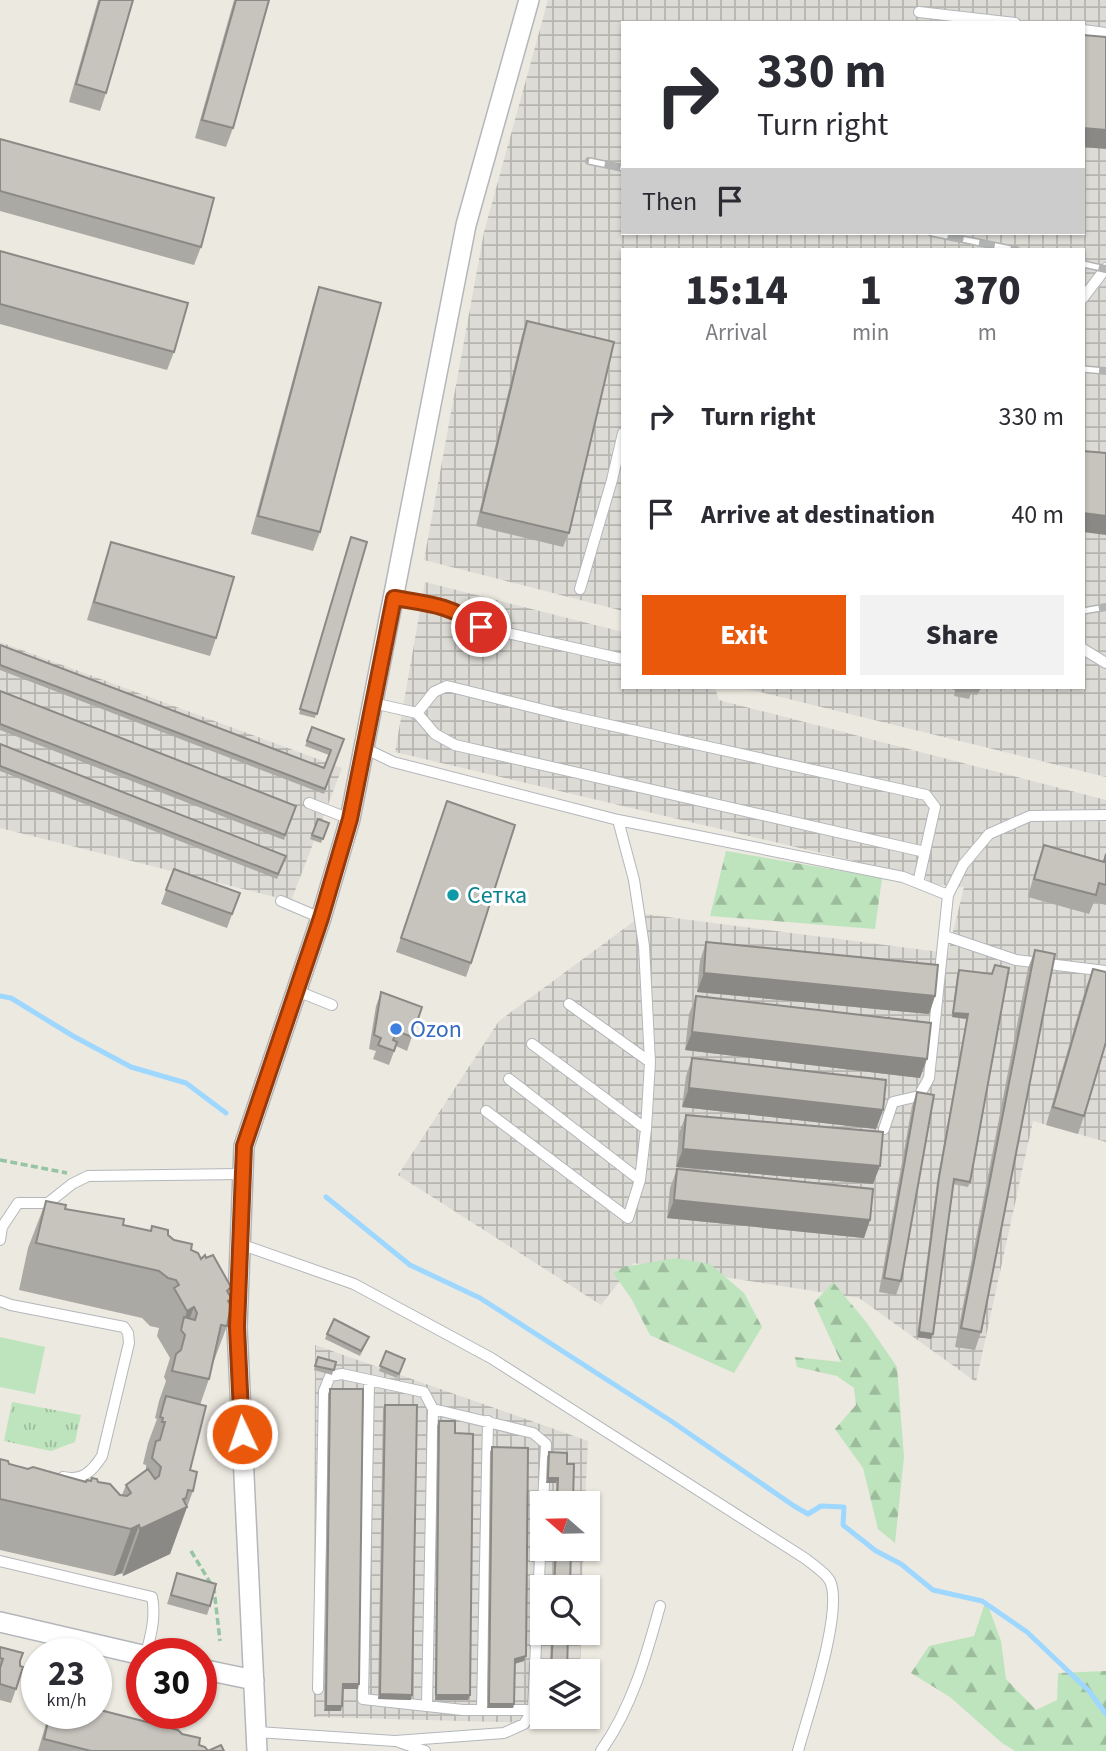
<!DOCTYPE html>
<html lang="en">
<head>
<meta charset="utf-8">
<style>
	:root { --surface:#fff; --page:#f2f2f3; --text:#2b2b33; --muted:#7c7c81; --accent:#ea580c }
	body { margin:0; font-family:"Source Sans 3",sans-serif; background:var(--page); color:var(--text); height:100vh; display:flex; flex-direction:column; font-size:26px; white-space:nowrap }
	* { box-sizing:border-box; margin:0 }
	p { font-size:23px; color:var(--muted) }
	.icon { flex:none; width:38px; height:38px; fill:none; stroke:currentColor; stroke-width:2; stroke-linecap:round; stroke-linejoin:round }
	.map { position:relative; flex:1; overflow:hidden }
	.panel { position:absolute; left:621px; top:248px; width:464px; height:441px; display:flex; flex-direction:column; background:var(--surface); border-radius:0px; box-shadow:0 2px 5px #0004 }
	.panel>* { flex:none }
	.guide { position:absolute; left:621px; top:21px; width:464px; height:214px; border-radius:0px; box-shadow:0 2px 5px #0004; background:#fff; color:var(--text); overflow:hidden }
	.needle { width:46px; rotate:290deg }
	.tools { position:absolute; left:530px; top:1491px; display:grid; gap:14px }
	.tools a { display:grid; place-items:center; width:70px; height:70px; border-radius:0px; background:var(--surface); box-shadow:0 2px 5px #0004; font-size:35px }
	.speed { position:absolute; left:21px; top:1638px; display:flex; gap:14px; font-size:35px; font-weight:700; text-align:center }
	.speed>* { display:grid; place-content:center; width:91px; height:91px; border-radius:50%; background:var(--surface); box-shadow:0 2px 5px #0004; line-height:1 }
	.speed small { font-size:18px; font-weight:400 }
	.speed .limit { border:10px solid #d22; background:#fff; color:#111 }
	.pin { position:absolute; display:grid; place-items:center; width:60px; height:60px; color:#fff; margin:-30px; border:4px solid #fff; border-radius:50%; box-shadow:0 2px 7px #0007 }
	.me { position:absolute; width:77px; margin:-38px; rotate:357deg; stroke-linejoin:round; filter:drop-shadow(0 0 5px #0008) }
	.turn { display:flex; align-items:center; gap:24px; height:147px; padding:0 21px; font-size:32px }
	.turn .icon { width:91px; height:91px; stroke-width:2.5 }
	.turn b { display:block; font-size:49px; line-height:60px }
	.then { display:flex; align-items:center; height:66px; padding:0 21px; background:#0003; gap:14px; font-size:26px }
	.eta { display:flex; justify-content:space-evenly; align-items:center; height:119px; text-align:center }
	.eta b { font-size:42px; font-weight:800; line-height:49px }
	.primary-button { display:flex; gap:14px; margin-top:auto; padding:14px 21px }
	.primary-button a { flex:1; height:80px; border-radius:0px; background:var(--accent); color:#fff; font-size:28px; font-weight:800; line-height:80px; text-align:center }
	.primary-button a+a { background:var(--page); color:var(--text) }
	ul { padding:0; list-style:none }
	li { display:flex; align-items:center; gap:21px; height:98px; padding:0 21px }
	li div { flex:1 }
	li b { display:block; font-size:26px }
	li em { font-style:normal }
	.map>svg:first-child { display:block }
</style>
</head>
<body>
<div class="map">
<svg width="1106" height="1751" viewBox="0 0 1106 1751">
	<defs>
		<pattern id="industrial-grid" width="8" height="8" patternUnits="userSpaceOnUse" patternTransform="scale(1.75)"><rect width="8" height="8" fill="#dddbd5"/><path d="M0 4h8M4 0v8" fill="none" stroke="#b6b5b0"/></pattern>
		<pattern id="grass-tufts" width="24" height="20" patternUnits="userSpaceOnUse" patternTransform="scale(1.75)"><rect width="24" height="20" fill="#bde4bc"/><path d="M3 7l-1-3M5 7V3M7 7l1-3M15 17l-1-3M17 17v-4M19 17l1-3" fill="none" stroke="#9dbc9c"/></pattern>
		<pattern id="forest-firs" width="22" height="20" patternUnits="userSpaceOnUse" patternTransform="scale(1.75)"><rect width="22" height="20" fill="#bde4bc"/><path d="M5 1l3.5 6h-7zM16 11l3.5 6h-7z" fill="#9dbc9c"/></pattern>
	</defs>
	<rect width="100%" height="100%" fill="#ece9e0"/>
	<!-- industrial -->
	<path fill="url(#industrial-grid)" fill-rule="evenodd" d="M 548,0 L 1106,0 L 1106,777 L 744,688 L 1083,688 L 1083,250 L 623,250 L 623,611 L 424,560 L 484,232 ZM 623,23 L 1083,23 L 1083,233 L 623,233 Z
		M 425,582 L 623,632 L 623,688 L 715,688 L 719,700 L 1106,800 L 1106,1142 L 1033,1121 L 976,1382 L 859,1298 L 634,1263 L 601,1305 L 398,1175 L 499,1021 L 644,914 L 948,953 L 964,887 L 918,883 L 905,873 L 395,752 Z
		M 0,642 L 342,768 L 291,901 L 0,828 Z
		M 315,1345 L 588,1441 L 585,1503 L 542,1503 L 542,1549 L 584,1549 L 582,1587 L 542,1587 L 542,1633 L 581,1633 L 580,1671 L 542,1671 L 542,1717 L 578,1717 L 578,1724 L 314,1717 Z"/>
	<!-- grass -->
	<path fill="url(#grass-tufts)" d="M 12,1402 L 81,1415 L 75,1442 L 51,1451 L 4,1441 Z"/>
	<!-- forest -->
	<path fill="url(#forest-firs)" d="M 726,851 L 882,878 L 875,929 L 710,916 Z
		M 676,1258 L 710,1264 L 744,1293 L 762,1327 L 734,1373 L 650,1335 L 631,1298 L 613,1273 L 624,1267 Z
		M 833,1282 L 867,1323 L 897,1367 L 904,1457 L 895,1543 L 878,1529 L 863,1468 L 835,1429 L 856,1405 L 854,1388 L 837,1376 L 797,1367 L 795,1357 L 841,1362 L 814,1303 Z
		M 986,1600 L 1001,1641 L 1006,1679 L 1036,1710 L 1057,1700 L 1058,1673 L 1106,1671 L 1106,1751 L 1015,1751 L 1002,1743 L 950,1697 L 911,1673 L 929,1646 L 974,1636 Z"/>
	<!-- pitch -->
	<path fill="#bde4bc" d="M 0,1337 L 45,1347 L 35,1394 L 0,1387 Z"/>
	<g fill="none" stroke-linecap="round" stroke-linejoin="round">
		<!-- stream -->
		<path stroke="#9ed7ff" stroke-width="5" d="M 0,996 L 11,998 L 73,1036 L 131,1067 L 186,1083 L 226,1113
			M 326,1197 L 410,1265 L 480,1298 L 671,1421 L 794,1506 L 808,1514 L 821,1506 L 844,1507 L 843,1525 L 876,1551 L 901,1564 L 933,1590 L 982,1601 L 1027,1632 L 1089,1691 L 1106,1714"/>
		<defs>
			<path id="lane" d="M 919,12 L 1015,23
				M 1083,30 L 1106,33
				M 1083,298 L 1106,268
				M 580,589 L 612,480 L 623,433
				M 394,598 C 430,604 450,605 481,627 L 623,659
				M 1083,649 L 1106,663
				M 373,703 L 417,713 L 434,692 L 447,686 L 564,715 L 926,795 L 935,807 L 918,883
				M 417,713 L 435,734 L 455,745 L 925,852
				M 364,748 L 393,762 L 618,820 L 903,877 L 948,895
				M 309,803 L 350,819
				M 281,901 L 321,918
				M 945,936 L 1016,960 L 1106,971
				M 297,991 L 332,1005
				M 569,1004 L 650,1062
				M 532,1044 L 646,1129
				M 509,1079 L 640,1180
				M 486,1111 L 628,1218 L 640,1180 L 646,1129 L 650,1062 L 644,946 L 634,880 L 618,820
				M 884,1129 L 893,1102 L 919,1096 L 929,1078 L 948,895 L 963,865 L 989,834 L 1030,816 L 1106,815
				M 0,1240 L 2,1227 L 18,1203 L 48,1203 L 72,1184 L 88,1176 L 242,1174
				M 240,1244 L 354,1284 L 491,1358 L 806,1559 C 813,1565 826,1573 830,1581 C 844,1611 807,1717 798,1751
				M 0,1301 L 11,1305 L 124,1327 L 128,1333 L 129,1343 L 102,1456 C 92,1472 82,1481 63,1477
				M 369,1382 L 363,1699 L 463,1710 L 533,1710
				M 0,1561 L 152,1597 C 156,1616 151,1635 146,1654
				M 318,1689 L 324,1391 L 330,1376 L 342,1374 L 424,1392 L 433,1409 L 533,1433 L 546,1444 L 543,1503
				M 427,1705 L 433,1409
				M 482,1710 L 488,1421
				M 257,1732 L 395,1741 L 504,1733 L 524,1724 L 533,1710 L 542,1514
				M 399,1742 L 425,1751
				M 601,1751 C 632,1707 646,1657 660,1606"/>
			<path id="street" d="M 0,1622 L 142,1655
				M 201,1669 L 254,1680
				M 257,1751 L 237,1327 L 244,1146 L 321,918 L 350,819 L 466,225 L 529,0"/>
		</defs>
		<!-- lane casing -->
		<use href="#lane" stroke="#b3b7bb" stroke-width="12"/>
		<!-- street casing -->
		<use href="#street" stroke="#b3b7bb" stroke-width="22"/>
		<!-- path -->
		<path stroke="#95c5a2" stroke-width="3.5" stroke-dasharray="7 3.5" stroke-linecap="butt" d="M 0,1160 L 67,1173
			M 191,1551 L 214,1589 L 220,1641"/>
		<!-- lane -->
		<use href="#lane" stroke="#fff" stroke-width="10"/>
		<!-- street -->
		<use href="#street" stroke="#fff" stroke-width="19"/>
		<defs>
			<path id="rail" d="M 589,161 L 623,168
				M 932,233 L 1016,250
				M 1083,264 L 1106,269
				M 1083,369 L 1106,371
				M 1083,611 L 1106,607"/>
		</defs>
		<!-- rail casing -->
		<use href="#rail" stroke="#b2b3b3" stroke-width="8"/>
		<!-- rail -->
		<use href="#rail" stroke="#fff" stroke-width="5" stroke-dasharray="16" stroke-linecap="butt"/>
	</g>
	<!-- wall -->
	<path fill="#aba9a3" d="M 98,0 L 133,0 L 106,93 L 100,111 L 69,102 Z
		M 234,0 L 269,0 L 233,128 L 226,147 L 195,138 Z
		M 0,139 L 201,247 L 194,265 L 0,211 Z
		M 0,251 L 174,352 L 167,370 L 0,324 Z
		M 319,287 L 320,532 L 313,551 L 251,534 L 313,305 Z
		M 527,321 L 569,533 L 563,547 L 476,526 L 522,335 Z
		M 351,537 L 367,542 L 315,718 L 299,714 Z
		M 111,542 L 216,638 L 210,656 L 87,620 L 105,560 Z
		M 0,645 L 324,768 L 329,755 L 305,746 L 312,727 L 344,739 L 324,794 L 0,670 Z
		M 948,688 L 981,688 L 977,695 L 971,694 L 969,699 L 954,696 L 955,690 Z
		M 0,691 L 296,806 L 284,840 L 0,730 Z
		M 0,744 L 286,856 L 277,879 L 0,771 Z
		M 447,801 L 471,963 L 466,977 L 396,952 Z
		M 318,819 L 329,823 L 321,843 L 310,839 Z
		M 1044,845 L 1103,861 L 1106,852 L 1106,905 L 1094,902 L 1089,914 L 1028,897 L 1037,864 Z
		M 174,869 L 240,893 L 227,928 L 161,904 Z
		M 706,942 L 935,996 L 929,1014 L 697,992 L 700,961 Z
		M 1035,950 L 981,1332 L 975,1350 L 955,1347 L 1028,968 Z
		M 995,965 L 970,1182 L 968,1187 L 953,1184 L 931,1339 L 917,1337 L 937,1182 L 967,1019 L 952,1017 L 957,975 L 959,970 L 992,974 Z
		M 1093,969 L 1084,1116 L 1078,1134 L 1046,1125 L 1086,987 Z
		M 381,992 L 422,1007 L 407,1051 L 396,1046 L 389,1065 L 373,1059 L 376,1051 L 369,1049 L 376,1006 Z
		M 696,996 L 920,1078 L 685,1050 L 689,1014 Z
		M 692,1058 L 883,1110 L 876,1129 L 682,1107 L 686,1076 Z
		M 917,1092 L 901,1281 L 896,1295 L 879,1292 L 912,1106 Z
		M 686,1115 L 873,1184 L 676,1167 L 679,1133 Z
		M 677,1169 L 870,1220 L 864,1238 L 667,1218 L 670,1188 Z
		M 46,1201 L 65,1209 L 123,1225 L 168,1235 L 174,1240 L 191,1250 L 201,1259 L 206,1258 L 231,1287 L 228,1293 L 232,1299 L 230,1304 L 227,1326 L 212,1366 L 209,1379 L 200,1405 L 190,1470 L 193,1491 L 170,1554 L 123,1576 L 122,1573 L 114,1576 L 0,1550 L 0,1459 L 9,1464 L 86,1482 L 98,1482 L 120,1495 L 122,1495 L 126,1485 L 145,1472 L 146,1469 L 146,1465 L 143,1464 L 148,1443 L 157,1419 L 155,1418 L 159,1401 L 166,1381 L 164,1377 L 170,1358 L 157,1336 L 159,1328 L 150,1326 L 142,1318 L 19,1290 L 28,1248 Z
		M 327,1334 L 367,1342 L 360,1356 L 325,1339 Z
		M 386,1351 L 405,1359 L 397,1378 L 379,1371 Z
		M 318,1357 L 336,1362 L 332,1375 L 314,1370 Z
		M 330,1389 L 358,1689 L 343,1689 L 341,1711 L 324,1711 L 328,1394 Z
		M 385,1405 L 411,1700 L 378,1699 L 383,1409 Z
		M 439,1421 L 455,1433 L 468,1700 L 435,1700 L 437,1426 Z
		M 492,1447 L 524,1661 L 515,1664 L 514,1704 L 513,1708 L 487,1708 L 490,1452 Z
		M 549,1452 L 567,1464 L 573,1503 L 556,1503 L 556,1483 L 546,1483 L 547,1457 Z
		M 554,1549 L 571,1549 L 570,1587 L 553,1587 Z
		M 177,1573 L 210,1606 L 207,1615 L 167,1604 Z
		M 551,1633 L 568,1633 L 567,1671 L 550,1671 Z
		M 0,1647 L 20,1661 L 16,1689 L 11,1703 L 0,1700 Z
		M 49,1713 L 96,1713 L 182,1734 L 208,1751 L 38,1751 Z"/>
	<!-- shaded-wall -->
	<path fill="#8b8985" d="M 1083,128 L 1106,130 L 1106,149 L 1083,147 Z
		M 1083,513 L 1106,516 L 1106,535 L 1083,532 Z
		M 704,973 L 935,996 L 929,1014 L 697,992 Z
		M 953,1013 L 968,1014 L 967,1019 L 952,1017 Z
		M 692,1032 L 927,1059 L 920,1078 L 685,1050 Z
		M 689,1088 L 883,1110 L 876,1129 L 682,1107 Z
		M 683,1149 L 880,1166 L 873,1184 L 676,1167 Z
		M 674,1200 L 870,1220 L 864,1238 L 667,1218 Z
		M 194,1307 L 184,1334 L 184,1320 L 187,1311 Z
		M 919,1332 L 933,1334 L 931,1339 L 917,1337 Z
		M 548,1478 L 558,1478 L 556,1483 L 546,1483 Z
		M 186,1498 L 182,1509 L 187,1507 L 170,1554 L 123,1576 L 140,1529 Z
		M 139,1525 L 122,1573 L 114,1576 L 131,1529 Z
		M 526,1656 L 524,1661 L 513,1664 L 515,1659 Z
		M 343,1684 L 359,1684 L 358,1689 L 341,1689 Z
		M 380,1694 L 412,1695 L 411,1700 L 378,1699 Z
		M 436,1695 L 470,1695 L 468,1700 L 435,1700 Z
		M 489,1704 L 514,1704 L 513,1708 L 487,1708 Z
		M 326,1706 L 342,1706 L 341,1711 L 324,1711 Z"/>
	<!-- building -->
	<path fill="#c7c4be" stroke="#8b8985" stroke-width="2" d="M 100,0 L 133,0 L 106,93 L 76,84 Z
		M 236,0 L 269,0 L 233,128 L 202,120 Z
		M 1083,35 L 1106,37 L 1106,130 L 1083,128 Z
		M 0,139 L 214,198 L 201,247 L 0,191 Z
		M 0,251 L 188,303 L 174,352 L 0,304 Z
		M 319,287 L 381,303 L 320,532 L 258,516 Z
		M 527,321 L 614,342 L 569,533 L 481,512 Z
		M 1083,451 L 1106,453 L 1106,516 L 1083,513 Z
		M 351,537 L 367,542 L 317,714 L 300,709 Z
		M 111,542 L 234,577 L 216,638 L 94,602 Z
		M 0,645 L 324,768 L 331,750 L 307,741 L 312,727 L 344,739 L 325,789 L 0,665 Z
		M 0,691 L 296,806 L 285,835 L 0,724 Z
		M 0,744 L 286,856 L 278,874 L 0,766 Z
		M 447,801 L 515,825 L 471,963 L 401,938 Z
		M 318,819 L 329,823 L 323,839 L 312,835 Z
		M 1044,845 L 1104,862 L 1106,854 L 1106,885 L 1099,883 L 1096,895 L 1034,879 Z
		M 174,869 L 240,893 L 232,914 L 166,890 Z
		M 706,942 L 938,965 L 935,996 L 704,973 Z
		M 1035,950 L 1055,954 L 981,1332 L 961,1328 Z
		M 995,965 L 1009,968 L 970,1182 L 954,1179 L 933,1334 L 919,1332 L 939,1177 L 968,1014 L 953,1013 L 959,970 L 992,974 Z
		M 1093,969 L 1106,972 L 1106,1042 L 1084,1116 L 1053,1107 Z
		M 381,992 L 422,1007 L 412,1037 L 397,1031 L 393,1040 L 397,1042 L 394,1051 L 378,1045 L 381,1038 L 374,1035 Z
		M 696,996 L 931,1023 L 927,1059 L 692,1032 Z
		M 692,1058 L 886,1080 L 883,1110 L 689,1088 Z
		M 917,1092 L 934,1095 L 901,1281 L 884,1278 Z
		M 686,1115 L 883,1132 L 880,1166 L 683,1149 Z
		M 677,1169 L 873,1189 L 870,1220 L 674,1200 Z
		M 46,1201 L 66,1205 L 65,1209 L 124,1219 L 123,1225 L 151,1231 L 152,1226 L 168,1230 L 168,1235 L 174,1240 L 192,1244 L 191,1250 L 198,1253 L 201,1259 L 205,1255 L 206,1258 L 213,1255 L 231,1287 L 227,1291 L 232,1299 L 228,1301 L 231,1306 L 227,1326 L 221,1325 L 209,1379 L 172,1371 L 176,1354 L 181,1350 L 185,1335 L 181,1330 L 184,1317 L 195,1320 L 197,1313 L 194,1307 L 187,1311 L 174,1288 L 179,1285 L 176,1280 L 168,1278 L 159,1271 L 36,1243 Z
		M 334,1319 L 369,1337 L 361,1351 L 327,1334 Z
		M 386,1351 L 405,1359 L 399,1374 L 380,1366 Z
		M 318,1357 L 336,1362 L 334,1370 L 315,1366 Z
		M 330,1389 L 363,1389 L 359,1684 L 343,1684 L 342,1706 L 326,1706 Z
		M 166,1396 L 206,1406 L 190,1470 L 197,1472 L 193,1491 L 188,1490 L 186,1498 L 183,1499 L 187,1507 L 140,1529 L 139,1525 L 131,1529 L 0,1499 L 0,1459 L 8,1461 L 9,1464 L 28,1469 L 33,1467 L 86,1482 L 87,1480 L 91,1481 L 92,1478 L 97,1479 L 98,1482 L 110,1484 L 120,1495 L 127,1496 L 131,1493 L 126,1485 L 148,1469 L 155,1479 L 159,1476 L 161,1467 L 152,1458 L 156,1441 L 160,1440 L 165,1422 L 162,1422 L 163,1418 L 160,1417 Z
		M 385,1405 L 417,1405 L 412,1695 L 380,1694 Z
		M 439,1421 L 455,1421 L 455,1433 L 473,1434 L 470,1695 L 436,1695 Z
		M 492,1447 L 528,1448 L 526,1656 L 515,1659 L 514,1704 L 489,1704 Z
		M 549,1452 L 567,1453 L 567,1464 L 574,1464 L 573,1503 L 557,1503 L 558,1478 L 548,1478 Z
		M 556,1549 L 571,1549 L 570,1587 L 554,1587 Z
		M 177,1573 L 216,1584 L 210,1606 L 171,1595 Z
		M 553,1633 L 568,1633 L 567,1671 L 551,1671 Z
		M 0,1647 L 23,1653 L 20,1661 L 20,1666 L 23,1667 L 16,1689 L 0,1684 L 0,1668 L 3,1659 L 0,1658 Z
		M 96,1709 L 178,1730 L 182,1734 L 200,1738 L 199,1745 L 205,1747 L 208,1751 L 91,1751 L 44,1739 L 50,1713 L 96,1713 Z
		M 221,1745 L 224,1751 L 208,1751 Z"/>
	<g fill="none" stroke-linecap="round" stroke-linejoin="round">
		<defs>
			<path id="route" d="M 242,1434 L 237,1327 L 244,1146 L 321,918 L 350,819 L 394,598 C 430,604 450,605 481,627"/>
		</defs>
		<!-- route casing -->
		<use href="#route" stroke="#983908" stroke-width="18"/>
		<!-- route -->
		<use href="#route" stroke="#ea580c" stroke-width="12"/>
	</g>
	<!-- markers -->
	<circle fill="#0f9aa8" stroke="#fff" stroke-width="2.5" cx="453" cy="895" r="7"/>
	<circle fill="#3f7fe0" stroke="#fff" stroke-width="2.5" cx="396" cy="1029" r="7"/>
	<g text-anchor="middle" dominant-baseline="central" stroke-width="6" stroke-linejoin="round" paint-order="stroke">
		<!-- culture labels -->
		<g font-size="24" fill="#0d838f" stroke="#fff" text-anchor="start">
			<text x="467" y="895">Сетка</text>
		</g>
		<!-- shop labels -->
		<g font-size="24" fill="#366cbe" stroke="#fff" text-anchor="start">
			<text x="410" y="1029">Ozon</text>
		</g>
	</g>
</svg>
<div class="tools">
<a><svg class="needle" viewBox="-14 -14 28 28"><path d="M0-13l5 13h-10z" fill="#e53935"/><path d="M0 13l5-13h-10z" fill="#7c7c81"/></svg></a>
<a><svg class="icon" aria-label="search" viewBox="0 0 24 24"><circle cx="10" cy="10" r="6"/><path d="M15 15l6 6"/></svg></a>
<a><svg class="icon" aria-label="layers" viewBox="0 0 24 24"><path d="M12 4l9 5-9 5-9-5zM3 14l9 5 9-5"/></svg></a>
</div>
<div class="speed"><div>23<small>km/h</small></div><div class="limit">30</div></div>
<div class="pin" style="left:481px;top:627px;background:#d93025"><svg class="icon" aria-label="arrive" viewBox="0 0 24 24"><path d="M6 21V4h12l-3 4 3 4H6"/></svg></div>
<svg class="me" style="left:242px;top:1434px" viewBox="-20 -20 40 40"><circle r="17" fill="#ea580c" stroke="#fff" stroke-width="3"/><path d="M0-11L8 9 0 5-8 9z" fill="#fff"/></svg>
<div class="guide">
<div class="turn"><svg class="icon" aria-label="right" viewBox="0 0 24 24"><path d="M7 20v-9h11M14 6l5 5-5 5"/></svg><div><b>330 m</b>Turn right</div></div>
<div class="then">Then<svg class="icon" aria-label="arrive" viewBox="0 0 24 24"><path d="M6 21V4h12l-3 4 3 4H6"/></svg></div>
</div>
<section class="panel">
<div class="eta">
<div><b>15:14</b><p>Arrival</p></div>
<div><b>1</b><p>min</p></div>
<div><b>370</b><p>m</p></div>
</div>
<ul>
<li><svg class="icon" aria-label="right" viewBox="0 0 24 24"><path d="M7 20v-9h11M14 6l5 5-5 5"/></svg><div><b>Turn right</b></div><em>330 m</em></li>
<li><svg class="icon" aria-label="arrive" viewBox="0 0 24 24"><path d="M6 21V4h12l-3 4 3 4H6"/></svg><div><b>Arrive at destination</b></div><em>40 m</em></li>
</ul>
<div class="primary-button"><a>Exit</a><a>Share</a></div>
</section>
</div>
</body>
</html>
